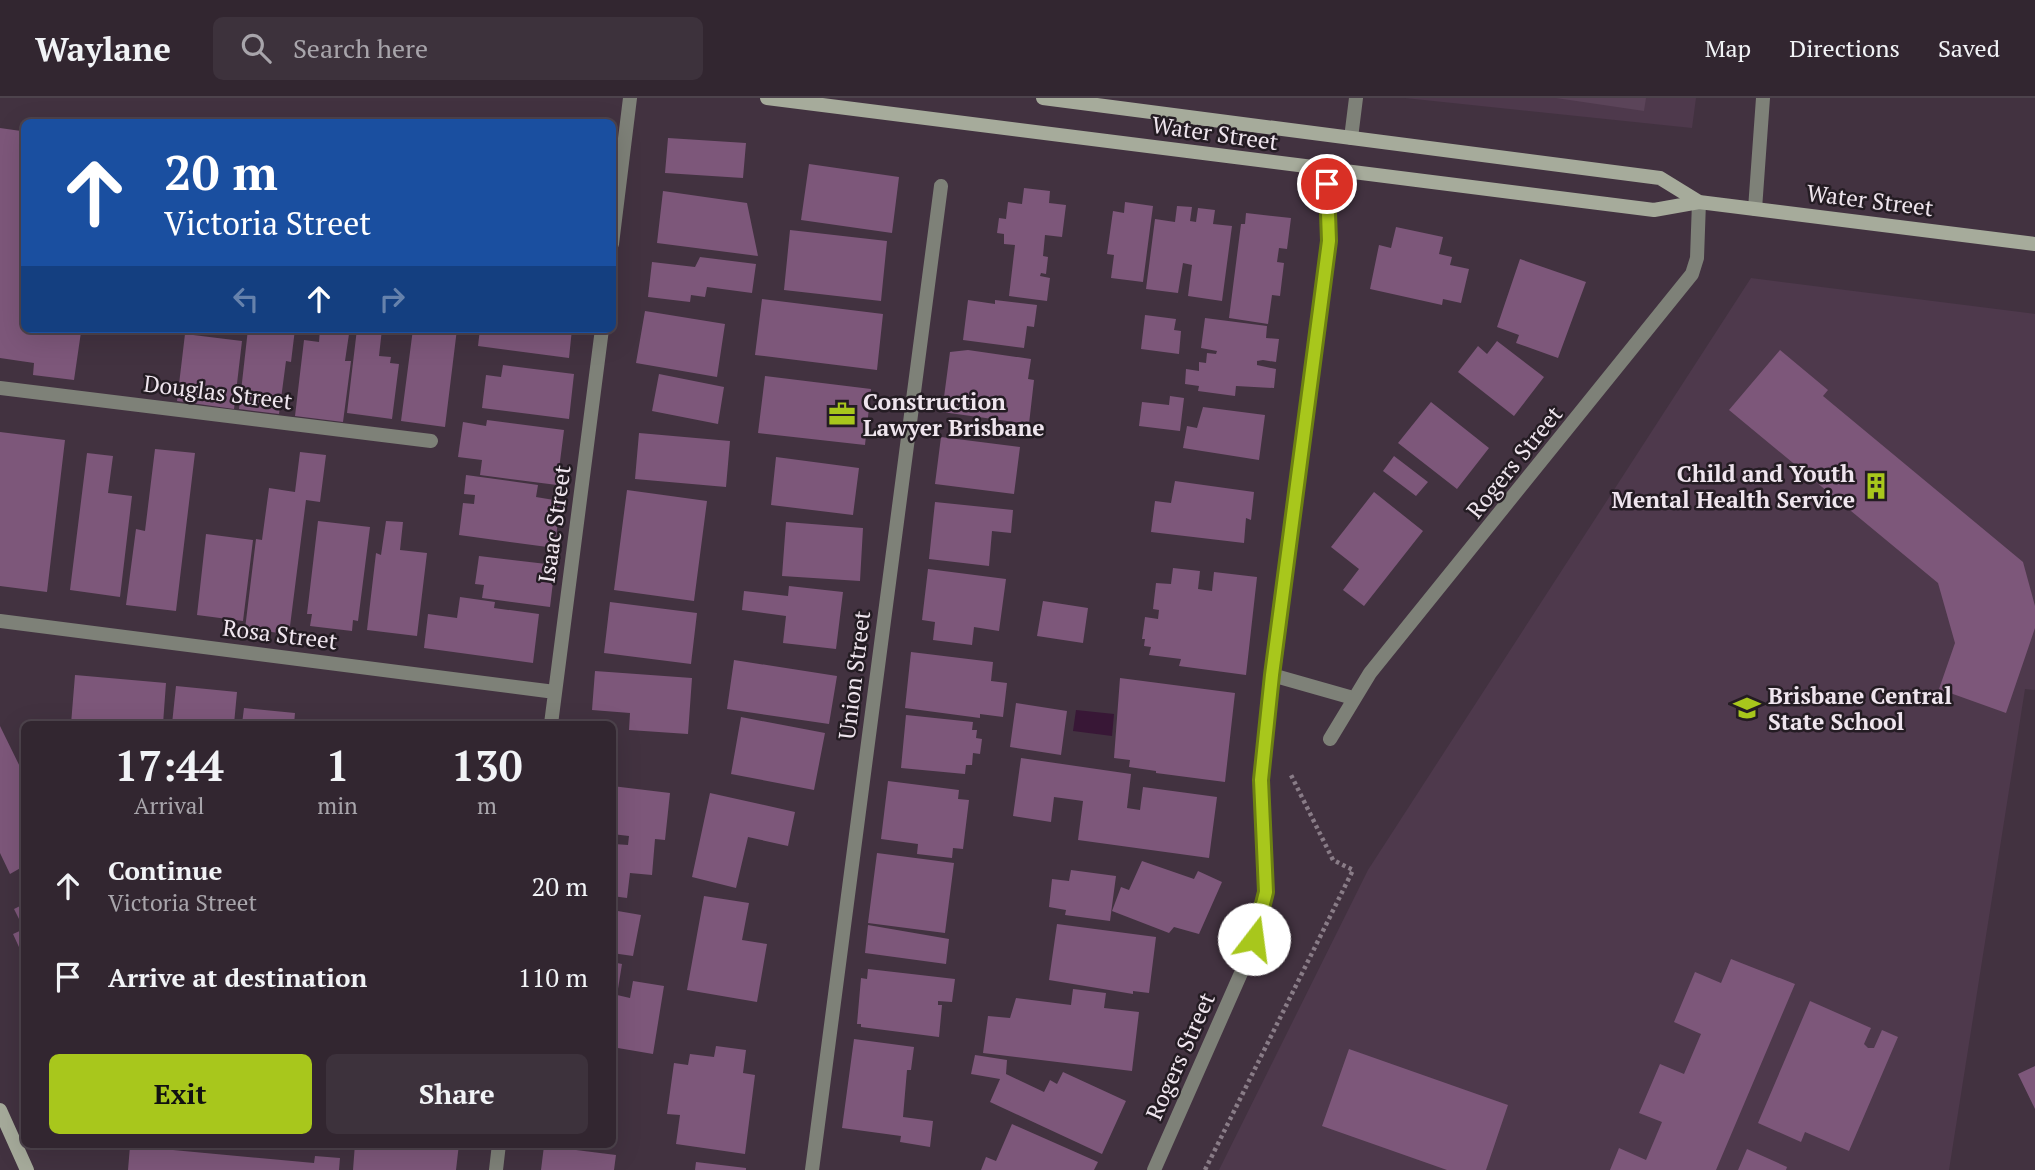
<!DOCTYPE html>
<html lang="en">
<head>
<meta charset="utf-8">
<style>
	:root { --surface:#322630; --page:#3d323c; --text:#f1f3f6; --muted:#a8a5ab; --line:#4d434c; --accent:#a8c71c }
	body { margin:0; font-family:"PT Serif",serif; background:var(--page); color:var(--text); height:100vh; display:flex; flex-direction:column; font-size:26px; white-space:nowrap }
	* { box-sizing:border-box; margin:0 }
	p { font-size:23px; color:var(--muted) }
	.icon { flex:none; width:38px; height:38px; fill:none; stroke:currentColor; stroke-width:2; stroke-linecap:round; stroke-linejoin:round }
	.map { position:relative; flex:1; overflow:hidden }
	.panel { position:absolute; left:21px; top:623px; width:595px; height:427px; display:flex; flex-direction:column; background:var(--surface); border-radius:10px; box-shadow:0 7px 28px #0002,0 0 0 2px var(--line) }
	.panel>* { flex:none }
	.banner { position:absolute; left:21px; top:21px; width:595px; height:214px; border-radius:10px; box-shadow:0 7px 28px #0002,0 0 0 2px var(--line); background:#1a4fa0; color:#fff; overflow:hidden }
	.pin { position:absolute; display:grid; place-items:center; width:60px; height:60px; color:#fff; margin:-30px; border:4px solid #fff; border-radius:50%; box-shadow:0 2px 7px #0007 }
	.me { position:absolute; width:77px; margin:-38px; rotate:15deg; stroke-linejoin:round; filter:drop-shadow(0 0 5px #0008) }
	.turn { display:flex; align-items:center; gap:24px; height:147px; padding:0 28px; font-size:32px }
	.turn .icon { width:91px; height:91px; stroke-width:2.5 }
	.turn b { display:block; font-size:49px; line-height:60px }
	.lanes { display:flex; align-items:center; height:66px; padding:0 28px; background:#0003; justify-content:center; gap:35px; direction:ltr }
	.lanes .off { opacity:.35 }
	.eta { display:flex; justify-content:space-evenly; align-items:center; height:119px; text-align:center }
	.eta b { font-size:42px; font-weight:700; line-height:49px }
	.primary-button { display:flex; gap:14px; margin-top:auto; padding:14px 28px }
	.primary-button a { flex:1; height:80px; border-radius:10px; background:var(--accent); color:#111; font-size:28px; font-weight:700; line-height:80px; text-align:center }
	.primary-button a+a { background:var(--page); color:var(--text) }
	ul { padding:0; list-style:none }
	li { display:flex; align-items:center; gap:21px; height:91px; padding:0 28px }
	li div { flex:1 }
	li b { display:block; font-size:26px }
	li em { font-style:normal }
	header { display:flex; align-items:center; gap:42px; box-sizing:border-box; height:98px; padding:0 35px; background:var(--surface); border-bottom:2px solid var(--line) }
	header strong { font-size:33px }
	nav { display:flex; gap:38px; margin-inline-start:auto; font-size:24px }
	.search { width:490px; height:63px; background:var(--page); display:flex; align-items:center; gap:18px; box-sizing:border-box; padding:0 24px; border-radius:10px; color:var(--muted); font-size:26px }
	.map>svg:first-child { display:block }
</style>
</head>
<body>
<header>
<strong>Waylane</strong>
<div class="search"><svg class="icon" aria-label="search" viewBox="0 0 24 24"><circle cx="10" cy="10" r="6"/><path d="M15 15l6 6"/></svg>Search here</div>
<nav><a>Map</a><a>Directions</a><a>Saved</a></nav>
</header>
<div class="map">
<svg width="2035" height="1072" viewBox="0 0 2035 1072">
	<rect width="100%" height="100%" fill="#423240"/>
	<!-- built -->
	<path fill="#4e394c" d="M 1405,0 L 1696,0 L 1692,30 Z
		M 1751,180 L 2035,216 L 2035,592 L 2025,591 L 1949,1072 L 1219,1072 L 1368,772 Z"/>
	<!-- green -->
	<path fill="#5b4459" d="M 1556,0 L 1646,0 L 1644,13 Z"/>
	<!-- water -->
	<path fill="#381736" d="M 1076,612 L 1114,616 L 1112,638 L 1073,633 Z"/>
	<!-- building -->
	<path fill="#7d577a" d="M 0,30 L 21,33 L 24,38 L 24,231 L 81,234 L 74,282 L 33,277 L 34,265 L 0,260 Z
		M 668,40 L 746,45 L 743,80 L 665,75 Z
		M 809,66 L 899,79 L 892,135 L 801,122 Z
		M 1024,90 L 1050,93 L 1049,105 L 1066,107 L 1062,139 L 1045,137 L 1043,158 L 1048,159 L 1046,176 L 1041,175 L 1040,178 L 1050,180 L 1047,203 L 1009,198 L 1015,147 L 1004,146 L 1004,136 L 997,135 L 999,120 L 1006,121 L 1008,104 L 1022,106 Z
		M 663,93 L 747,105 L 758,158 L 657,145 Z
		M 1125,104 L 1153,108 L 1143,184 L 1111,180 L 1114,157 L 1107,156 L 1113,113 L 1124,115 Z
		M 1177,108 L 1192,109 L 1190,123 L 1196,124 L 1198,110 L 1215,112 L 1213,126 L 1232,128 L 1222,203 L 1188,198 L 1192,167 L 1183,165 L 1178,195 L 1146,191 L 1155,121 L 1175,124 Z
		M 1246,115 L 1291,120 L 1287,151 L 1279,150 L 1277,164 L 1284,165 L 1280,198 L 1272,197 L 1268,226 L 1229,220 L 1241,126 L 1245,126 Z
		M 1396,129 L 1443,139 L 1439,156 L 1452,159 L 1450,167 L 1469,171 L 1461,205 L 1443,201 L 1442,207 L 1370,191 L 1379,147 L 1391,150 Z
		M 790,132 L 887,143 L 881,203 L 784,192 Z
		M 700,159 L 756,166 L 752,195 L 707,189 L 705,199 L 691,197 L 690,204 L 648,199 L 652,164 L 695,169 Z
		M 1520,161 L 1586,184 L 1558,260 L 1516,245 L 1519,237 L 1497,229 Z
		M 762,201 L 883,216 L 877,272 L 755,257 Z
		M 968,202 L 995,206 L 995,202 L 1037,207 L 1034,229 L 1027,228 L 1024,250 L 963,242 Z
		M 645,213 L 725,226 L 717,279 L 636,265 Z
		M 1145,217 L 1176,221 L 1174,232 L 1181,233 L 1179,256 L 1141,251 Z
		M 1205,220 L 1267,228 L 1266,240 L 1279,241 L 1276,264 L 1263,262 L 1257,263 L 1257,267 L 1276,271 L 1274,290 L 1236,288 L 1235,298 L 1198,293 L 1199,288 L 1185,286 L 1186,271 L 1199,273 L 1199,264 L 1206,265 L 1207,255 L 1216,256 L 1217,253 L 1201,250 Z
		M 248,231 L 295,231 L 291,264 L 286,263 L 279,316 L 239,311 Z
		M 320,231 L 349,236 L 345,263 L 351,263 L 343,324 L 295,318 L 304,242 L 319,244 Z
		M 357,231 L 382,231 L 379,258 L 391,259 L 390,265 L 399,266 L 392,321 L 347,315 Z
		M 413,231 L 457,231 L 445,329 L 401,323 Z
		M 480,231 L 572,231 L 569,260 L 478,248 Z
		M 185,236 L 242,243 L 234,311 L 177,303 Z
		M 1497,243 L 1544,279 L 1514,318 L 1458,274 L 1478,248 L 1487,256 Z
		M 968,252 L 1031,261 L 1028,281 L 1034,282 L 1029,326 L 942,314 L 950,254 Z
		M 1780,252 L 1828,292 L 1823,298 L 2023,464 L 2035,508 L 2035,530 L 2006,615 L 1939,591 L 1955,545 L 1938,485 L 1729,312 Z
		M 503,267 L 574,276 L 569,321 L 482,310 L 486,277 L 501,279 Z
		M 659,276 L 724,289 L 718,326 L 652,313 Z
		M 765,278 L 871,291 L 865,347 L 758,335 Z
		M 1170,298 L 1184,300 L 1180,333 L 1139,328 L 1142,304 L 1169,307 Z
		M 1431,304 L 1489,350 L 1457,391 L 1398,345 Z
		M 1203,309 L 1265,317 L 1259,362 L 1183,350 L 1187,328 L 1197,330 Z
		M 487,322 L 564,332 L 557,387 L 480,377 L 482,362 L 458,359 L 463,324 L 486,328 Z
		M 0,334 L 65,342 L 47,494 L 0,488 Z
		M 639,335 L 730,343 L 726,389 L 635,381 Z
		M 941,339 L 1020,349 L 1014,396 L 935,386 Z
		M 155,351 L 195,355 L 176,513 L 126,507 L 136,431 L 145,433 Z
		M 300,354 L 326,357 L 320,404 L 306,402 L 289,536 L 245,531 L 256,441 L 262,442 L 269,390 L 295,394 Z
		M 87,355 L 113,358 L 108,395 L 132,398 L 120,499 L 70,492 Z
		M 1394,358 L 1428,384 L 1416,398 L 1383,373 Z
		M 776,359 L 859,370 L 853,417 L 771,407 Z
		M 466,377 L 538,387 L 536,399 L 560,403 L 555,450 L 459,437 L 463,405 L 474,406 L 475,397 L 464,396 Z
		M 1175,383 L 1254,394 L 1251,422 L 1246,420 L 1244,445 L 1151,434 L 1155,403 L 1171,405 Z
		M 627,392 L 707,403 L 694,503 L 614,492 Z
		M 1374,394 L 1423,433 L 1364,508 L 1343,492 L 1359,471 L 1331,449 Z
		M 935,404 L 1013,412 L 1011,435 L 992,433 L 989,468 L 929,461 Z
		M 318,423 L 370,429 L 358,523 L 353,522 L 352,533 L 310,528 L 312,516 L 307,516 Z
		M 386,423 L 403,424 L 400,452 L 427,455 L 417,538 L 367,532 L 376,455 L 381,457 Z
		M 786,424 L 863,430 L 860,483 L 782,478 Z
		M 206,436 L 253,442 L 243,523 L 197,517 Z
		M 479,458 L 555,467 L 550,509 L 482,500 L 484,487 L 475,486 Z
		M 1173,470 L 1200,473 L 1198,491 L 1212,493 L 1214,474 L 1257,479 L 1246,577 L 1179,568 L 1181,561 L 1149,557 L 1151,549 L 1144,548 L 1145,541 L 1142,541 L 1145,519 L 1158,521 L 1159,512 L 1153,511 L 1156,485 L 1171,486 Z
		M 928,471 L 1006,481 L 999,533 L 974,529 L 972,547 L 933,542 L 935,524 L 922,522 Z
		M 789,488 L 843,494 L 836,551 L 783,545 L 786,518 L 742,512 L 744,493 L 788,498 Z
		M 460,499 L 495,504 L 494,510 L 539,516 L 533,565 L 424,550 L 428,516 L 457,520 Z
		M 1043,503 L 1088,510 L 1083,545 L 1037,538 Z
		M 610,504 L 697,515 L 691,566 L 604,555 Z
		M 911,554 L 993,564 L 991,583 L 1007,585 L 1003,619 L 980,616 L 980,620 L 905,610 Z
		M 734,562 L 837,578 L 829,626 L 727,611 Z
		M 595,573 L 692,580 L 688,636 L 629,632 L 630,615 L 592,612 Z
		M 75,577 L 166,585 L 163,626 L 71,626 Z
		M 1120,580 L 1235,595 L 1225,684 L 1156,675 L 1156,673 L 1129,669 L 1130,662 L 1114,660 Z
		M 176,588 L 237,594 L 234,626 L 172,626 Z
		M 1016,605 L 1067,613 L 1061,657 L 1010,649 Z
		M 244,610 L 295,615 L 294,626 L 242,626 Z
		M 906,617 L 973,624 L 972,632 L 977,632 L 976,640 L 982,641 L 980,656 L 973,655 L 972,667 L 966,667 L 965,676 L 901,670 Z
		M 741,619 L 825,635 L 814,692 L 731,676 Z
		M 466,623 L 485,625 L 485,626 L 465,626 Z
		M 0,628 L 24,677 L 24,768 L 10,776 L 0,755 Z
		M 1021,660 L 1131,676 L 1127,710 L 1140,712 L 1143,689 L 1217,699 L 1209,760 L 1078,742 L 1083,703 L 1054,699 L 1051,724 L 1013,718 Z
		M 888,683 L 959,692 L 958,701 L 969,702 L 963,751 L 953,750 L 952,760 L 917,756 L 918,746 L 881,741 Z
		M 612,688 L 670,695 L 665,742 L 655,741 L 652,777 L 630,775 L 627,800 L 612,798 L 614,746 L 628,747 L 629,738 L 612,736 Z
		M 710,695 L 795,714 L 788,748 L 748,739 L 736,790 L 692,779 Z
		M 877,755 L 954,765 L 945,835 L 868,825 Z
		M 1142,763 L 1194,781 L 1198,773 L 1222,784 L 1199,836 L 1174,829 L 1169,835 L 1112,813 L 1121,789 L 1129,792 Z
		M 1071,772 L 1116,778 L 1110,823 L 1065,817 L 1066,812 L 1049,809 L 1052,781 L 1069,783 Z
		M 704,798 L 749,805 L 742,842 L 767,846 L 757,904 L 687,892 Z
		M 24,806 L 24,860 L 13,836 L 24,831 L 14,811 Z
		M 612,812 L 641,817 L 633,858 L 612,855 Z
		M 1057,826 L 1156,839 L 1149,895 L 1133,893 L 1133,896 L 1049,882 Z
		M 868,827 L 949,841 L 946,866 L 865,855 Z
		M 1731,861 L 1795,886 L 1716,1072 L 1610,1072 L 1619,1050 L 1646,1062 L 1662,1024 L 1639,1015 L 1660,966 L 1684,976 L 1701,936 L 1674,924 L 1695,874 L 1721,885 Z
		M 612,864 L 622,866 L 617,897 L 630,900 L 633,883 L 664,888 L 653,956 L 612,949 Z
		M 868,871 L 955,881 L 952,904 L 938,903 L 938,907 L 942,907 L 939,939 L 861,929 L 861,926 L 857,926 L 861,880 L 867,881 Z
		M 1073,891 L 1106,895 L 1104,910 L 1139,914 L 1132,973 L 983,955 L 988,918 L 1010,920 L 1016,900 L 1071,907 Z
		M 1810,903 L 1871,930 L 1864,946 L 1868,950 L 1874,950 L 1882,932 L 1898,939 L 1849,1053 L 1805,1034 L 1801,1044 L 1758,1025 Z
		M 854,941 L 914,949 L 911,972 L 907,972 L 903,1019 L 933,1023 L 930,1049 L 900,1044 L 901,1038 L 842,1030 Z
		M 716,948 L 746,952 L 743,975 L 755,977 L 745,1056 L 676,1046 L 680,1017 L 667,1016 L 674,965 L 688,967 L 690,956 L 714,959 Z
		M 1349,951 L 1508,1007 L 1486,1072 L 1447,1072 L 1322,1028 Z
		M 975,957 L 1007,962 L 1006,976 L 1044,994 L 1050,982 L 1057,986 L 1063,974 L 1126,1003 L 1102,1056 L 990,1004 L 1000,981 L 971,976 Z
		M 2035,968 L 2035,1011 L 2018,976 Z
		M 1012,1026 L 1098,1064 L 1094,1072 L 981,1072 L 986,1059 L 996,1063 Z
		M 355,1046 L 459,1046 L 456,1072 L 353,1072 Z
		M 130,1048 L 314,1065 L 315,1058 L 340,1060 L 339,1072 L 128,1072 Z
		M 544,1048 L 616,1057 L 614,1072 L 541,1072 Z
		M 1747,1051 L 1787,1069 L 1786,1072 L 1738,1072 Z
		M 696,1064 L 746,1070 L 746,1072 L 695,1072 Z"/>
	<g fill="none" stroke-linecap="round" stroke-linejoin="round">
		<!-- path -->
		<path stroke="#897c87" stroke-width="4.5" stroke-dasharray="3.5 3.5" stroke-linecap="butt" d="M 1205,1072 L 1353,772 L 1333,762 L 1290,675"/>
		<!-- minor -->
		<path stroke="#7e8178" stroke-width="14" d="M 1351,40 L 1356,0
			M 1755,111 L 1763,0
			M 612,146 L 630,0
			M 0,290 L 431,343
			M 0,523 L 555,594
			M 1272,577 L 1353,600
			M 551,626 L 602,231
			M 1330,641 L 1370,575 L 1692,176 L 1697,160 L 1699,104
			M 496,1072 L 499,1046
			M 812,1072 L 941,88
			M 1154,1072 L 1249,857 L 1266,795 L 1260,682 L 1329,143 L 1325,72"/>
		<!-- secondary -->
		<path stroke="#a6ab9b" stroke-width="14" d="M 767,0 L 1654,112 L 1699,104 L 2035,146
			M 1043,0 L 1660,80 L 1699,104
			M 0,1012 L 27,1072"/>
	</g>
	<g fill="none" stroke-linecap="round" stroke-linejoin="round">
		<defs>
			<path id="route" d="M 1254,841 L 1266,794 L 1261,682 L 1272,577 L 1329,143 L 1327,86"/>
		</defs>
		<!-- route casing -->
		<use href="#route" stroke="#6d8112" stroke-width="18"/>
		<!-- route -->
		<use href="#route" stroke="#a8c71c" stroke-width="12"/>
	</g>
	<!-- icons -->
	<defs>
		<symbol id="office-bare" viewBox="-9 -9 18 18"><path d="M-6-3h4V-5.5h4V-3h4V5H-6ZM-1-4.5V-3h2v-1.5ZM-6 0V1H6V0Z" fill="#a8c71c" stroke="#241c23" stroke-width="2.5" paint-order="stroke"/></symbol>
		<symbol id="building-bare" viewBox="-9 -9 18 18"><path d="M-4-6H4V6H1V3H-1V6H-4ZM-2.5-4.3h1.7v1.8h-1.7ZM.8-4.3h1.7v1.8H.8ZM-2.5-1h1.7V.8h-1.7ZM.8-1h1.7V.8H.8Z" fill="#a8c71c" stroke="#241c23" stroke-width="2.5" paint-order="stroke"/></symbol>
		<symbol id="school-bare" viewBox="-9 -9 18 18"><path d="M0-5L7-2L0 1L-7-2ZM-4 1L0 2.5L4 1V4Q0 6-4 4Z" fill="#a8c71c" stroke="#241c23" stroke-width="2.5" paint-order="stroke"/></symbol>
	</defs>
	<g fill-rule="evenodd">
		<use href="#office-bare" x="823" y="297" width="38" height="38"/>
		<use href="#building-bare" x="1857" y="369" width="38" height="38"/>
		<use href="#school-bare" x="1728" y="591" width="38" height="38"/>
	</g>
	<g text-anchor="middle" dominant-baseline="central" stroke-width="5" stroke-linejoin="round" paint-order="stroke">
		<!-- street labels -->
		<g font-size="23" fill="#efe5ee" stroke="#241c23">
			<text transform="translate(1215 35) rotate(8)">Water Street</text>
			<text transform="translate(1870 102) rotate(7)">Water Street</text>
			<text transform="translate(218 294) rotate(7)">Douglas Street</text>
			<text transform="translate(1514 364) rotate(-51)">Rogers Street</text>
			<text transform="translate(554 426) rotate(-82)">Isaac Street</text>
			<text transform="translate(280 536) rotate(7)">Rosa Street</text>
			<text transform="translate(854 577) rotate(-83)">Union Street</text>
			<text transform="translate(1180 958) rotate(-66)">Rogers Street</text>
		</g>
		<!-- poi labels -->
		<g font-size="23" font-weight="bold" fill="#efe5ee" stroke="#241c23" text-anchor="start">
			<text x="863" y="303">Construction<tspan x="863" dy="26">Lawyer Brisbane</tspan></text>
			<text x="1855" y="375" text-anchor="end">Child and Youth<tspan x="1855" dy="26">Mental Health Service</tspan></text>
			<text x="1768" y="597">Brisbane Central<tspan x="1768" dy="26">State School</tspan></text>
		</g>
	</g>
</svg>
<div class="pin" style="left:1327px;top:86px;background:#d93025"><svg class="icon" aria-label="arrive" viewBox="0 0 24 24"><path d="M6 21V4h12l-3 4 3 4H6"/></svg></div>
<svg class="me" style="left:1254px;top:841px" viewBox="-20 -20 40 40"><circle r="19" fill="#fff"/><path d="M0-13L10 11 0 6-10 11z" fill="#a8c71c"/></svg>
<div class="banner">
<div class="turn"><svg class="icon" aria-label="ahead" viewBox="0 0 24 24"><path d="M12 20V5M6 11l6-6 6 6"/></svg><div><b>20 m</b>Victoria Street</div></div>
<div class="lanes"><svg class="icon off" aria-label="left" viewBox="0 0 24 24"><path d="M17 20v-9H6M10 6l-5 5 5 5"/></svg><svg class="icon" aria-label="ahead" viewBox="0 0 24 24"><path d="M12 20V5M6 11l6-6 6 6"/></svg><svg class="icon off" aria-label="right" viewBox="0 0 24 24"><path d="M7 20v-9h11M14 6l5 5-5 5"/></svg></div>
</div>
<section class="panel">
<div class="eta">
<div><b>17:44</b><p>Arrival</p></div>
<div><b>1</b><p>min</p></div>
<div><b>130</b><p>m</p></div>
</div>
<ul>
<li><svg class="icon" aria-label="ahead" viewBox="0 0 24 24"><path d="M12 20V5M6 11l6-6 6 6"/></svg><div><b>Continue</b><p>Victoria Street</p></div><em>20 m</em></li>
<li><svg class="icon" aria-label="arrive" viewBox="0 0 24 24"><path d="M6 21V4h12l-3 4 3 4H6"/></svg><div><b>Arrive at destination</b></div><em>110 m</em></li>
</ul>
<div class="primary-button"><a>Exit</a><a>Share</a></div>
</section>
</div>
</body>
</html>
